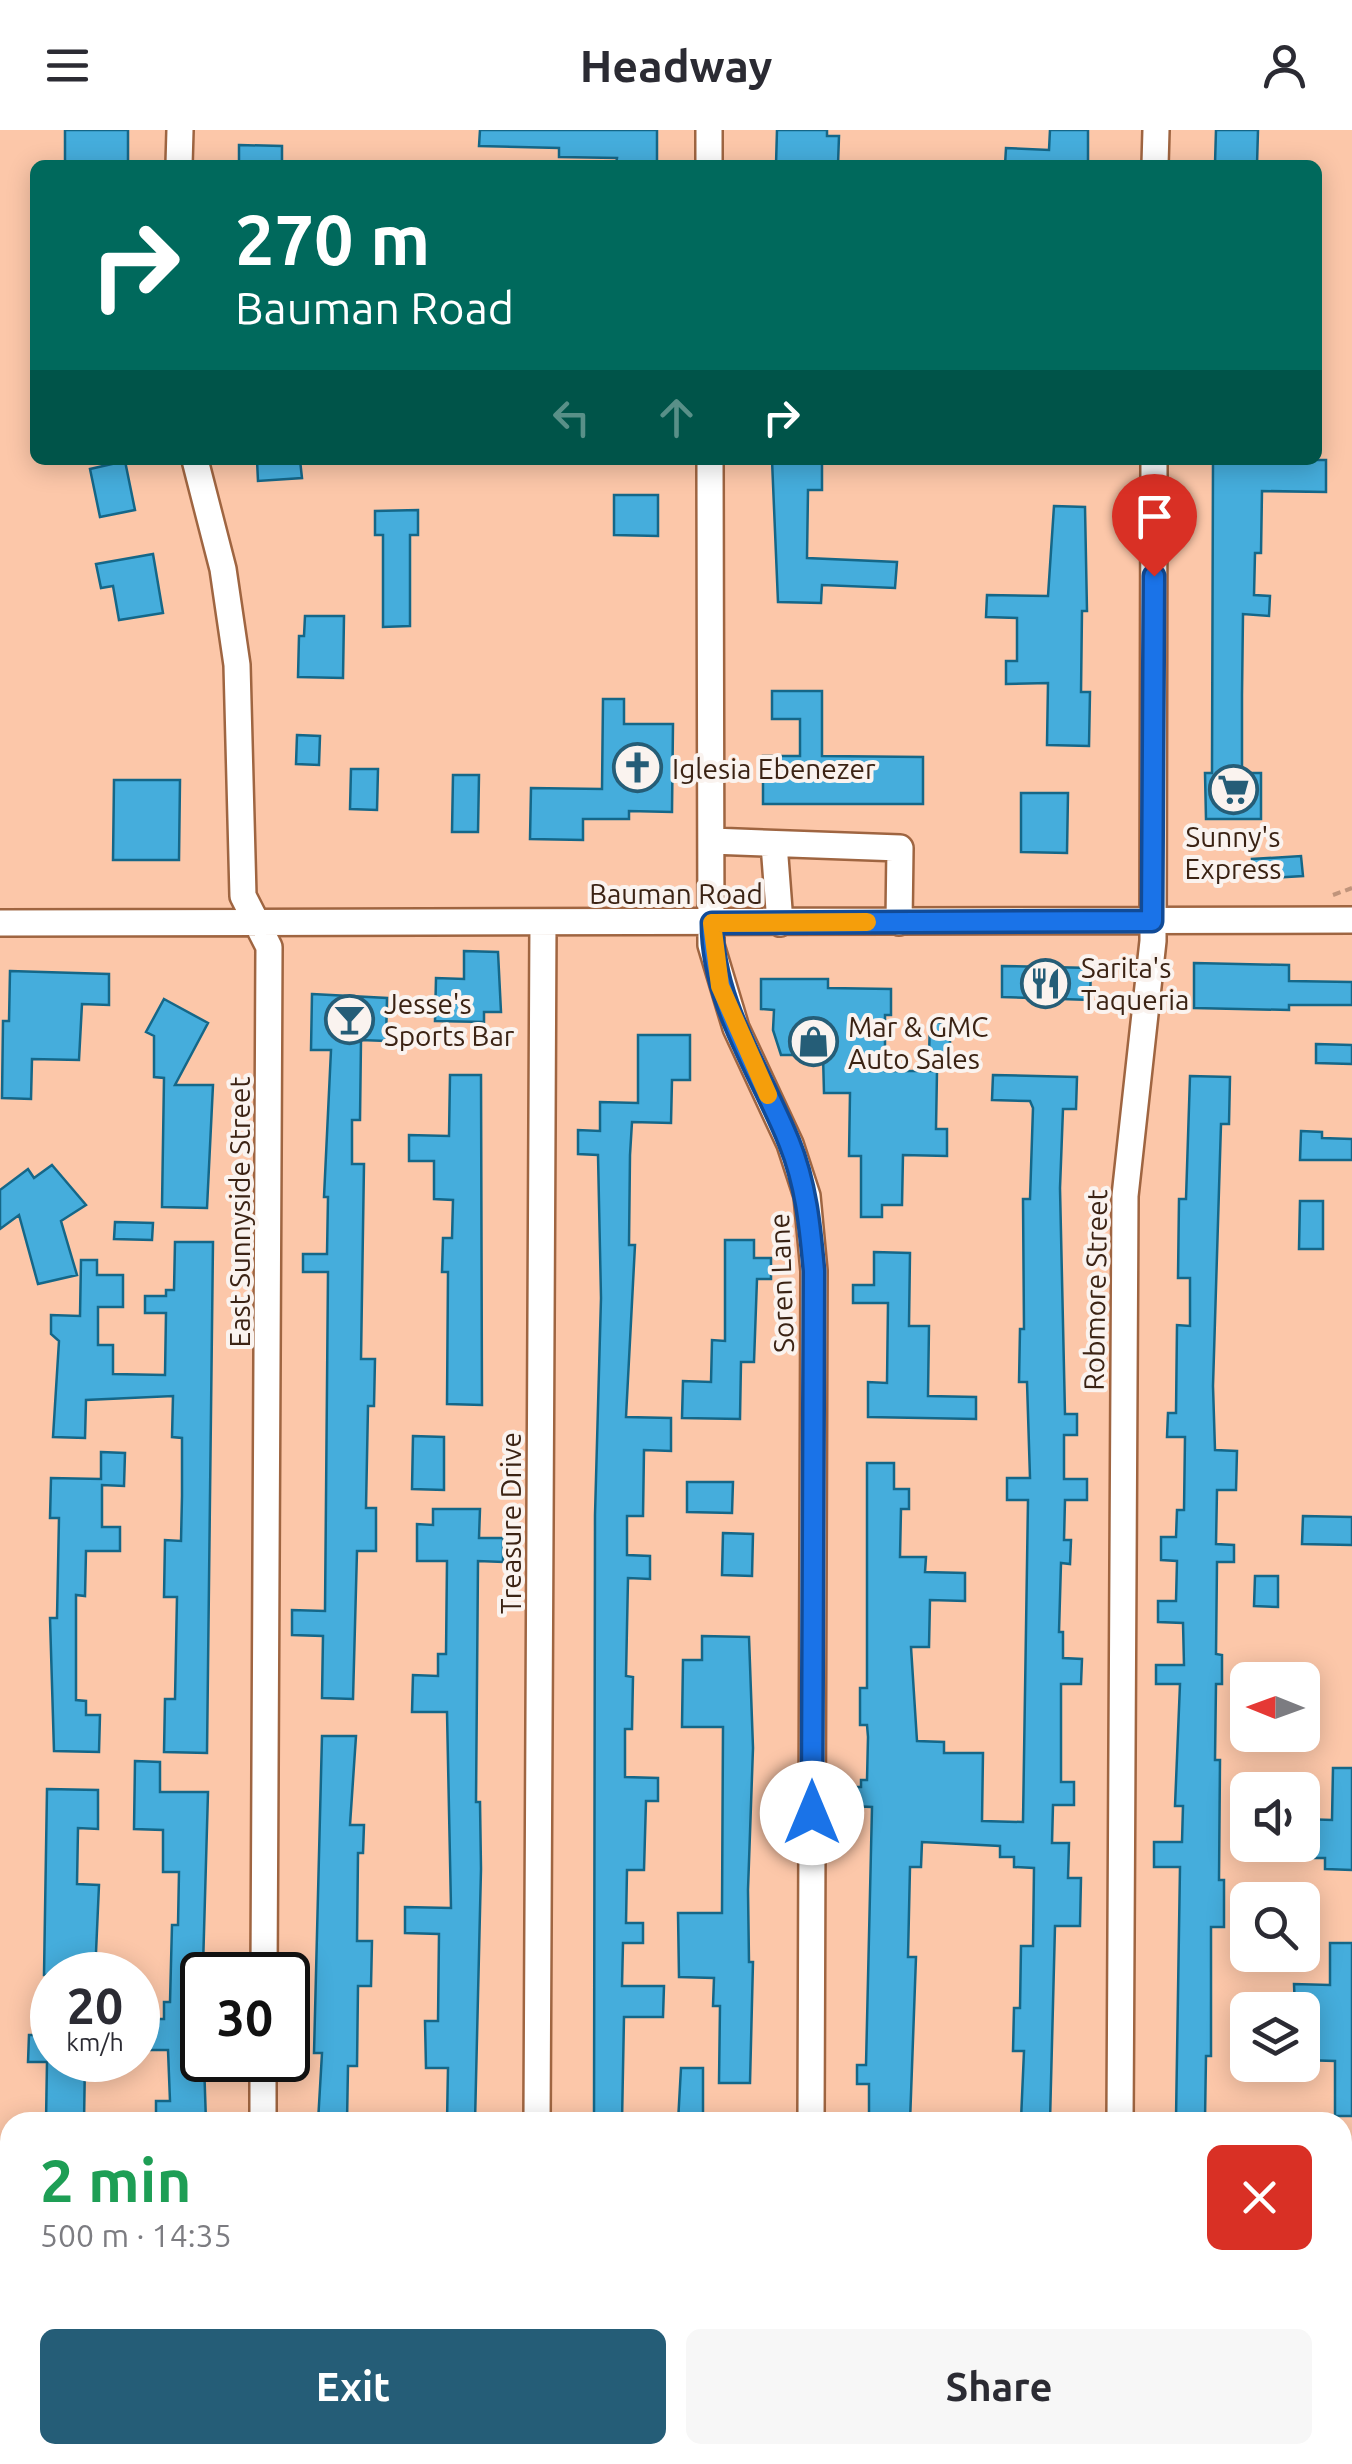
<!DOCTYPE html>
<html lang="en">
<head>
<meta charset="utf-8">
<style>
	:root { --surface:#fff; --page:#f7f7f7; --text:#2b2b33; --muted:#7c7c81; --accent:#255d77 }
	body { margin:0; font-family:Ubuntu,sans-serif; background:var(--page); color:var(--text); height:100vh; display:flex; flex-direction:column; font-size:38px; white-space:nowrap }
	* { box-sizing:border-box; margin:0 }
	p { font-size:32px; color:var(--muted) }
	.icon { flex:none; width:55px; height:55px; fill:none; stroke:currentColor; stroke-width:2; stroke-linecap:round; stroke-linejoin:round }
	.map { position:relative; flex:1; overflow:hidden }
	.side { position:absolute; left:0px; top:1982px; width:1352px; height:352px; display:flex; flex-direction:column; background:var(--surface); border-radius:30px 30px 0 0; box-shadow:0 5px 25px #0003 }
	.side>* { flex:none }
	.top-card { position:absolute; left:30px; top:30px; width:1292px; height:305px; border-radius:15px; box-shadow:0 5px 25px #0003; background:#00695c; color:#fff; overflow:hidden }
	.needle { width:65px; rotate:271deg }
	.fabs { position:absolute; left:1230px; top:1532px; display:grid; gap:20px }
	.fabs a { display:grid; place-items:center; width:90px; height:90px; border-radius:15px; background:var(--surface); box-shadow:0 5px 25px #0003; font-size:50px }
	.speed { position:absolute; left:30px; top:1822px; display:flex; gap:20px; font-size:50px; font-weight:700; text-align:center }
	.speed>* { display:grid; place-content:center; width:130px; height:130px; border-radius:50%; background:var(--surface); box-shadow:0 5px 25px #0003; line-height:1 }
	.speed small { font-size:25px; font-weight:400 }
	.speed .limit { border:5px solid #111; border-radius:15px; background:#fff; color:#111 }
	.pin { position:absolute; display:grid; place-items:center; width:85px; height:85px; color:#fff; margin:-102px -42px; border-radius:50% 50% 50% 0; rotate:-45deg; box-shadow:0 0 10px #0007 }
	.pin .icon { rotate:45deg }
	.me { position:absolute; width:110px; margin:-55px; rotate:0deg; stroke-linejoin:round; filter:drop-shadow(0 0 8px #0008) }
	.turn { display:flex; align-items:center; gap:35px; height:210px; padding:0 40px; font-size:45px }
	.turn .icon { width:130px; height:130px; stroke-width:2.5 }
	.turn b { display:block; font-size:70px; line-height:85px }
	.lanes { display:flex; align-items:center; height:95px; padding:0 40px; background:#0003; justify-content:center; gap:50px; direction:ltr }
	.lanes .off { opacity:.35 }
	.round { display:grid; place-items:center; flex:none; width:105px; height:105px; border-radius:15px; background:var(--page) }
	.headline { display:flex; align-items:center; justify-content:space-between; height:170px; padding:0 40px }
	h1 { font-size:60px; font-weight:600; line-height:75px; color:#1e9e55 }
	.cta { display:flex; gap:20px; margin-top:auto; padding:20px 40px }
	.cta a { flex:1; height:115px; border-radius:15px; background:var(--accent); color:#fff; font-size:40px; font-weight:600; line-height:115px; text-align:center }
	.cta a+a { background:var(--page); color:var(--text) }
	header { display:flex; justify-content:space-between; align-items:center; height:130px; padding:0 40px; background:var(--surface); font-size:45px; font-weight:600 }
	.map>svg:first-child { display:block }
</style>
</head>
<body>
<header><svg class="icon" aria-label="menu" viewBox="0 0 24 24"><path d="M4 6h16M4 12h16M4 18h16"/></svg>Headway<svg class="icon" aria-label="person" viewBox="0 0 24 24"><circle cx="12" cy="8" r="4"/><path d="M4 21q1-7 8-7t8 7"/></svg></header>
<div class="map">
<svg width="1352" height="2334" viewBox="0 0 1352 2334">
	<rect width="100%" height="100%" fill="#fcc7a9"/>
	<!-- building -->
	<path fill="#45addc" stroke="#156788" stroke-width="2.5" d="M 65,0 L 128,0 L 128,35 L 65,35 Z
		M 480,0 L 657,0 L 657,35 L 616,35 L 617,28 L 559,27 L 559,18 L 479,16 Z
		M 777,0 L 827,0 L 827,6 L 839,6 L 838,35 L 776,35 Z
		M 1050,0 L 1088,0 L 1088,32 L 1005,35 L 1006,18 L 1049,20 Z
		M 1216,0 L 1258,0 L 1257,35 L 1215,34 Z
		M 239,15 L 282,16 L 282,35 L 239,35 Z
		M 257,330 L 300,330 L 302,348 L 258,351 Z
		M 772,330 L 822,330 L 822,360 L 808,360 L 807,428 L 897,432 L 895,458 L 822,455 L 821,473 L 778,472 Z
		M 1213,330 L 1326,330 L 1326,362 L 1262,361 L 1261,423 L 1255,423 L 1254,465 L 1270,466 L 1269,486 L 1243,484 L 1242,565 L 1242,643 L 1261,643 L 1261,689 L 1206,689 L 1205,643 L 1212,643 Z
		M 125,331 L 135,380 L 100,387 L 90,339 Z
		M 614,365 L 658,365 L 658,406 L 614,405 Z
		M 1054,376 L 1085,377 L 1087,481 L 1082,481 L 1081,562 L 1090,562 L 1089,616 L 1047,615 L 1048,553 L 1006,554 L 1006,531 L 1017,531 L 1017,488 L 986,487 L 987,465 L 1048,466 Z
		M 418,380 L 418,405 L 410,405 L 410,496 L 383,497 L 383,405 L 375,405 L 375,381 Z
		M 153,424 L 163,483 L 119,490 L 113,456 L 101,458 L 96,434 Z
		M 305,486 L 344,486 L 343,548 L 298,547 L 299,506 L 304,506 Z
		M 772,561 L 822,561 L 822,626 L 923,627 L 923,674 L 763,674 L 763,626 L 800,626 L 800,589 L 772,589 Z
		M 603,569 L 624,569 L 624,594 L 673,594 L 672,682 L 629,681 L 629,689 L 583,689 L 583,710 L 530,709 L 531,658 L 602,659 Z
		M 297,605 L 320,606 L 319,635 L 296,634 Z
		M 351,639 L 378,639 L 377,680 L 350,679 Z
		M 453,645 L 479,645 L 478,702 L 452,702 Z
		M 114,650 L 180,650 L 179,730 L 113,730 Z
		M 1021,663 L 1068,663 L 1067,723 L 1021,722 Z
		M 1301,726 L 1303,746 L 1254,749 L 1252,729 Z
		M 464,821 L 498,822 L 501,882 L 484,882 L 484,892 L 435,891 L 436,848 L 464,849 Z
		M 1194,833 L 1289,835 L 1289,851 L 1352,852 L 1352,875 L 1289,875 L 1289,880 L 1194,878 Z
		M 1002,836 L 1091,838 L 1090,870 L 1002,867 Z
		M 10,841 L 109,844 L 109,875 L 82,874 L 79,930 L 32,929 L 31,969 L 2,968 L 3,891 L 9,891 Z
		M 761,849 L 828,849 L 828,858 L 891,859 L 891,885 L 885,885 L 885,941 L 937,941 L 936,999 L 947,999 L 947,1026 L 903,1025 L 902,1075 L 882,1075 L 882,1087 L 861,1087 L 861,1026 L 849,1026 L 850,963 L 824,963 L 823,925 L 781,925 L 773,900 L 774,880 L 761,879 Z
		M 312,864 L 387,868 L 386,911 L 361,910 L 360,990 L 352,990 L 352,1034 L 364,1034 L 361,1229 L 375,1229 L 374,1276 L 368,1276 L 366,1378 L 376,1378 L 376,1421 L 357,1421 L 353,1569 L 322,1568 L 323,1506 L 292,1505 L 292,1480 L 325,1481 L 328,1142 L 303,1142 L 303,1124 L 327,1124 L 328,1067 L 324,1067 L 331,920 L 311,920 Z
		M 164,869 L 208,893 L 175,955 L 213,955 L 207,1078 L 162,1077 L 164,948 L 154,947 L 154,906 L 146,902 Z
		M 930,892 L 950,893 L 950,925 L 929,925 Z
		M 638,905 L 690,905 L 690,950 L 672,950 L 671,993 L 632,992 L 630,1025 L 629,1115 L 635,1115 L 626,1287 L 671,1288 L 671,1321 L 644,1320 L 643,1386 L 627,1386 L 627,1425 L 650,1426 L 650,1449 L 628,1448 L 626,1546 L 633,1547 L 632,1599 L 625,1599 L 625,1647 L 658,1648 L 658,1671 L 646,1671 L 644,1740 L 627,1740 L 626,1793 L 643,1793 L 643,1813 L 623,1813 L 622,1856 L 664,1856 L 663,1887 L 624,1887 L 622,1992 L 594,1992 L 595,1385 L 601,1168 L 598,1025 L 578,1024 L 578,1000 L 600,1001 L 600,972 L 638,973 Z
		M 1316,914 L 1352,915 L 1352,934 L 1316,933 Z
		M 450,945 L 481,945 L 482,1275 L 447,1274 L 448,1142 L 442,1142 L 443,1108 L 452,1108 L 453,1070 L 434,1069 L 434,1031 L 409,1031 L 409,1005 L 449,1006 Z
		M 993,945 L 1077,947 L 1076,979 L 1063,979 L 1060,1058 L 1065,1284 L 1077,1284 L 1077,1305 L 1064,1305 L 1064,1349 L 1087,1349 L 1087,1370 L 1065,1370 L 1064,1410 L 1071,1410 L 1070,1434 L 1061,1433 L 1059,1502 L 1063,1502 L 1063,1528 L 1082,1529 L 1081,1554 L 1061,1554 L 1061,1652 L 1074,1652 L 1074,1675 L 1053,1675 L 1052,1713 L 1069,1713 L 1068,1748 L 1081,1748 L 1080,1796 L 1055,1796 L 1050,1991 L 1021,1990 L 1024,1921 L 1013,1921 L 1014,1878 L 1020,1878 L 1021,1816 L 1033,1816 L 1034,1738 L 1014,1737 L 1014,1727 L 1000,1727 L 1000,1716 L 922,1712 L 921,1737 L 910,1737 L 908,1827 L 916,1827 L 910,1992 L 869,1992 L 869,1954 L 857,1954 L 857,1935 L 866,1935 L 872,1677 L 849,1676 L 850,1657 L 861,1657 L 861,1650 L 867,1650 L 868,1607 L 867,1595 L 860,1595 L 860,1558 L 867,1558 L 867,1333 L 894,1333 L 894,1359 L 909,1359 L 909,1379 L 901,1379 L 900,1427 L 926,1427 L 925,1442 L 965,1443 L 965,1471 L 930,1470 L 929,1517 L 911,1517 L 917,1611 L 944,1612 L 944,1623 L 983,1623 L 982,1691 L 1023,1692 L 1028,1370 L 1007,1370 L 1007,1348 L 1030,1348 L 1027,1252 L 1019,1252 L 1020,1199 L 1024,1199 L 1023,1069 L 1030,1069 L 1033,978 L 1030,971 L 992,970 Z
		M 1190,946 L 1230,947 L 1229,994 L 1221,994 L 1213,1256 L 1215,1320 L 1237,1321 L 1236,1360 L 1217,1360 L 1216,1414 L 1234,1415 L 1234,1432 L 1217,1432 L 1216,1524 L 1222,1525 L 1222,1554 L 1216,1554 L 1215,1630 L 1220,1630 L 1219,1750 L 1224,1750 L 1224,1797 L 1211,1797 L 1211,1926 L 1206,1926 L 1205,1990 L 1176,1989 L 1180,1737 L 1154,1737 L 1154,1712 L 1182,1712 L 1183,1676 L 1175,1676 L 1180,1554 L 1156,1554 L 1156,1535 L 1184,1535 L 1183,1493 L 1158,1492 L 1158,1471 L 1176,1471 L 1177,1431 L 1161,1430 L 1161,1407 L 1176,1407 L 1177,1380 L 1184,1380 L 1185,1307 L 1167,1307 L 1168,1283 L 1176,1283 L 1177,1195 L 1190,1196 L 1190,1148 L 1178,1148 L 1179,1069 L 1186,1069 Z
		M 1301,1001 L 1322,1002 L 1322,1008 L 1352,1009 L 1352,1030 L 1300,1030 Z
		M 52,1035 L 86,1075 L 61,1091 L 77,1145 L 38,1154 L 19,1085 L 0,1099 L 0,1060 L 28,1039 L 34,1048 Z
		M 1300,1071 L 1323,1071 L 1323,1119 L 1299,1119 Z
		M 115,1092 L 153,1093 L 152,1110 L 114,1109 Z
		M 725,1110 L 754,1110 L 754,1128 L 771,1128 L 771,1149 L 757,1149 L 754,1232 L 741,1232 L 740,1289 L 682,1288 L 683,1251 L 711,1252 L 712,1210 L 725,1211 Z
		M 175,1112 L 213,1112 L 207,1623 L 164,1622 L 165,1569 L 175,1569 L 177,1467 L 164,1467 L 165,1410 L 181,1411 L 182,1366 L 182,1308 L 172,1307 L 173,1266 L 86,1270 L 85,1308 L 53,1307 L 59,1211 L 51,1204 L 51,1185 L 80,1186 L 81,1130 L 97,1130 L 97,1145 L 123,1145 L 123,1177 L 98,1177 L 98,1215 L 113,1215 L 113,1244 L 165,1245 L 166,1183 L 145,1183 L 145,1166 L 166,1166 L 166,1160 L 174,1160 Z
		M 874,1122 L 910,1123 L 909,1196 L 929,1196 L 928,1266 L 976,1267 L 976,1289 L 868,1287 L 868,1252 L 887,1253 L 888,1173 L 853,1173 L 853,1155 L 874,1155 Z
		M 413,1306 L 444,1307 L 444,1360 L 412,1359 Z
		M 101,1322 L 125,1323 L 124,1356 L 102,1355 L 102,1397 L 120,1397 L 120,1421 L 86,1421 L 85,1466 L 76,1465 L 76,1570 L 86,1571 L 86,1585 L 100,1585 L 99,1622 L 54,1621 L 50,1488 L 57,1488 L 59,1388 L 50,1388 L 51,1348 L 101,1349 Z
		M 687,1352 L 733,1352 L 732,1383 L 687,1382 Z
		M 433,1379 L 480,1379 L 479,1408 L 503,1408 L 503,1432 L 478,1431 L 476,1672 L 480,1672 L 481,1739 L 475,1992 L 447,1992 L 448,1938 L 426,1938 L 425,1891 L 438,1891 L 439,1804 L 405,1803 L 405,1777 L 451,1778 L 447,1582 L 412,1582 L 413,1545 L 438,1546 L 438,1524 L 446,1524 L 447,1431 L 417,1431 L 417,1394 L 433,1395 Z
		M 1303,1386 L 1352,1387 L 1352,1415 L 1302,1414 Z
		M 723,1403 L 753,1404 L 752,1446 L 722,1445 Z
		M 1255,1446 L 1278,1446 L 1278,1477 L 1254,1476 Z
		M 702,1506 L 749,1507 L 753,1618 L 748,1760 L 749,1832 L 753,1832 L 750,1953 L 719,1953 L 720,1876 L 713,1876 L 714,1848 L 679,1847 L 678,1783 L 722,1783 L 723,1597 L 682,1597 L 683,1530 L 702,1530 Z
		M 322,1606 L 356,1606 L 350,1695 L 364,1695 L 363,1723 L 358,1723 L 357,1811 L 372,1811 L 371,1856 L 358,1856 L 357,1936 L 348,1936 L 347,1992 L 318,1992 L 322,1923 L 314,1923 Z
		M 135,1631 L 160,1632 L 160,1662 L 208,1662 L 202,1872 L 206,1992 L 156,1992 L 156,1971 L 170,1971 L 168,1920 L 138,1920 L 138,1889 L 164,1889 L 164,1872 L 170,1872 L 172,1795 L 178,1795 L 179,1742 L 163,1742 L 163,1700 L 134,1699 Z
		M 1333,1638 L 1352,1638 L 1352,1740 L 1325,1739 L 1325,1728 L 1302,1728 L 1302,1689 L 1332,1690 Z
		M 47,1659 L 98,1660 L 98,1699 L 78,1698 L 77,1754 L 99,1755 L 95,1845 L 44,1845 Z
		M 1330,1813 L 1352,1813 L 1352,1986 L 1335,1986 L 1335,1931 L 1302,1930 L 1302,1880 L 1295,1880 L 1294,1854 L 1330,1855 Z
		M 29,1905 L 52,1905 L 52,1930 L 85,1930 L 84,1992 L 46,1992 L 47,1932 L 28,1932 Z
		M 681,1938 L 703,1938 L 703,1992 L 678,1992 Z"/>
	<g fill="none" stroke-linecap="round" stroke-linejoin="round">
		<defs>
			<path id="minor" d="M 709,0 L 709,35
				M 179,35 L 180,0
				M 1155,35 L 1156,0
				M 195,330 L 223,439 L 237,535 L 243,766 L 269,817 L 264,1845
				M 710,330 L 711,815 L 736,898 L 790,1014 L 807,1066 L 814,1141 L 811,1992
				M 711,711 L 900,718 L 899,792
				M 774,714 L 780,793
				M 0,793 L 1352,790
				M 263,1992 L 263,1930
				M 537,1992 L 543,793
				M 1120,1992 L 1125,1066 L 1153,811 L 1154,330
				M 0,2198 L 10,2198
				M 1342,2209 L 1352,2209
				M 264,2325 L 264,2334
				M 538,2325 L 538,2334
				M 812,2325 L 812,2334
				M 1119,2325 L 1119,2334"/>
		</defs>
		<!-- minor casing -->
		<use href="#minor" stroke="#9f6541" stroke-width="30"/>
		<!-- path -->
		<path stroke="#c0947b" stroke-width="4" stroke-dasharray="8 5" stroke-linecap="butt" d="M 1333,765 L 1352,758
			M 289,1847 L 289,1933"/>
		<!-- minor -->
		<use href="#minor" stroke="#fff" stroke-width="25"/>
	</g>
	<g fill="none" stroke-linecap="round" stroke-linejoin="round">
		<defs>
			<path id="route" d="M 812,1683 L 814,1141 C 810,1096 806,1054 789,1012 C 760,940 712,873 712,793 L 1152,791 L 1154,446"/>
		</defs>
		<!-- route casing -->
		<use href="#route" stroke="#114b97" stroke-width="25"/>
		<!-- route -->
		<use href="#route" stroke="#1a73e8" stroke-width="18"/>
		<!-- slow -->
		<path stroke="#f59e0b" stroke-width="18" d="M 768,965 L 720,856 L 712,793 L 867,792"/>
	</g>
	<!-- icons -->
	<defs>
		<symbol id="church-ring" viewBox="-11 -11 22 22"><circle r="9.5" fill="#faf3ef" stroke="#255d77" stroke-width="1.5"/><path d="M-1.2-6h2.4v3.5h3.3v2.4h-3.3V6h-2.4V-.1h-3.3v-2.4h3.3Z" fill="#255d77"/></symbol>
		<symbol id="supermarket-ring" viewBox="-11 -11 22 22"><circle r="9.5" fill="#faf3ef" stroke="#255d77" stroke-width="1.5"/><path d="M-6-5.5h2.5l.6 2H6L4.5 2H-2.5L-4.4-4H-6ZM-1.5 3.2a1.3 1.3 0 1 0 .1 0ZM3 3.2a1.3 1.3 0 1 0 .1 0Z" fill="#255d77"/></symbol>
		<symbol id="restaurant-ring" viewBox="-11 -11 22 22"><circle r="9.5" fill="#faf3ef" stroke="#255d77" stroke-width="1.5"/><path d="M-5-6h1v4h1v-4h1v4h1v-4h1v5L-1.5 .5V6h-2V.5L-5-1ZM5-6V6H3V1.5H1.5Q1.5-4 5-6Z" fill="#255d77"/></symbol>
		<symbol id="bar-ring" viewBox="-11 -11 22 22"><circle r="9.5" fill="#faf3ef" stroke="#255d77" stroke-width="1.5"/><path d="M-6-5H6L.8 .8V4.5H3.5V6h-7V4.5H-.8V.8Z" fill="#255d77"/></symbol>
		<symbol id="shop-ring" viewBox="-11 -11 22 22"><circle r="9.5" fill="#faf3ef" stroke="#255d77" stroke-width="1.5"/><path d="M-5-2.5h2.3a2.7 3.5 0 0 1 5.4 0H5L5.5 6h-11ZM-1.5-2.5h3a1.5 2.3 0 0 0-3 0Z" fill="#255d77"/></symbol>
	</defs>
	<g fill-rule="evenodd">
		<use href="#church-ring" x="610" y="610" width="55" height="55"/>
		<use href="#supermarket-ring" x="1206" y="632" width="55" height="55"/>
		<use href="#restaurant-ring" x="1018" y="826" width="55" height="55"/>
		<use href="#bar-ring" x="322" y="862" width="55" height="55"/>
		<use href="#shop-ring" x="786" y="884" width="55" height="55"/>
	</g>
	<g text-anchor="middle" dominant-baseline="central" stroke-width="8" stroke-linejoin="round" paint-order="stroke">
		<!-- poi labels -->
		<g font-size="28" fill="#3b2314" stroke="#faf3ef" text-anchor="start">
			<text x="672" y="638">Iglesia Ebenezer</text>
			<text x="1233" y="706" text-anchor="middle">Sunny's<tspan x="1233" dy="32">Express</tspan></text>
			<text x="1081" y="837">Sarita's<tspan x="1081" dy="32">Taqueria</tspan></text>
			<text x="384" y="873">Jesse's<tspan x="384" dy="32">Sports Bar</tspan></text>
			<text x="848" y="896">Mar &amp; GMC<tspan x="848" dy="32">Auto Sales</tspan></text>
		</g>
		<!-- street labels -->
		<g font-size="28" fill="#3b2314" stroke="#faf3ef">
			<text x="676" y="763">Bauman Road</text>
			<text transform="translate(239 1082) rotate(-90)">East Sunnyside Street</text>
			<text transform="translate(781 1153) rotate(-92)">Soren Lane</text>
			<text transform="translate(1095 1160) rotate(-89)">Robmore Street</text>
			<text transform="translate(510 1393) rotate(-90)">Treasure Drive</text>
		</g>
	</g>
</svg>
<div class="fabs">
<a><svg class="needle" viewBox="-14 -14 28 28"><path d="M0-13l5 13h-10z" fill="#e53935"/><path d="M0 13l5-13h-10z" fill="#7c7c81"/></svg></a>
<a><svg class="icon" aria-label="sound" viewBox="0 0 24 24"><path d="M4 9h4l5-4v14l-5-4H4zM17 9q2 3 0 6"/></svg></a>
<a><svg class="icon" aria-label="search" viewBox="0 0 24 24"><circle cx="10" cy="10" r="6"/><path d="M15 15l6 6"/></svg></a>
<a><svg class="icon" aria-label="layers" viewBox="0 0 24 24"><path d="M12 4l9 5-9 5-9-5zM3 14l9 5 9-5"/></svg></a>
</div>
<div class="speed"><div>20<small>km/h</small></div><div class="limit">30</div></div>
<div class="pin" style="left:1154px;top:446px;background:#d93025"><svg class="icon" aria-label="arrive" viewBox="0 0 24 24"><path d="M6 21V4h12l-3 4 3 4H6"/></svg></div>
<svg class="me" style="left:812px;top:1683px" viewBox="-20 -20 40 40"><circle r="19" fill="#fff"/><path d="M0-13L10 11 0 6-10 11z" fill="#1a73e8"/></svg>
<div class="top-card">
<div class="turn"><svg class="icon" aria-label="right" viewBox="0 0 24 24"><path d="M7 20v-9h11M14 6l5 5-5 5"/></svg><div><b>270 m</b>Bauman Road</div></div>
<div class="lanes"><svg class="icon off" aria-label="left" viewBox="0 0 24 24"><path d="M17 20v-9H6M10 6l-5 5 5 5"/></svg><svg class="icon off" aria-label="ahead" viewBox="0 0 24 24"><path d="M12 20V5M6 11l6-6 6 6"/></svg><svg class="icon" aria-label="right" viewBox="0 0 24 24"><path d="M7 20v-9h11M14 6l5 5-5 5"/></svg></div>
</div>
<section class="side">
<div class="headline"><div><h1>2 min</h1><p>500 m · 14:35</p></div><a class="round" style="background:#d93025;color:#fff"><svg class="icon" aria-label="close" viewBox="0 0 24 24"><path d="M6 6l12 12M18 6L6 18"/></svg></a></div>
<div class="cta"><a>Exit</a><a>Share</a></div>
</section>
</div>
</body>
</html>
